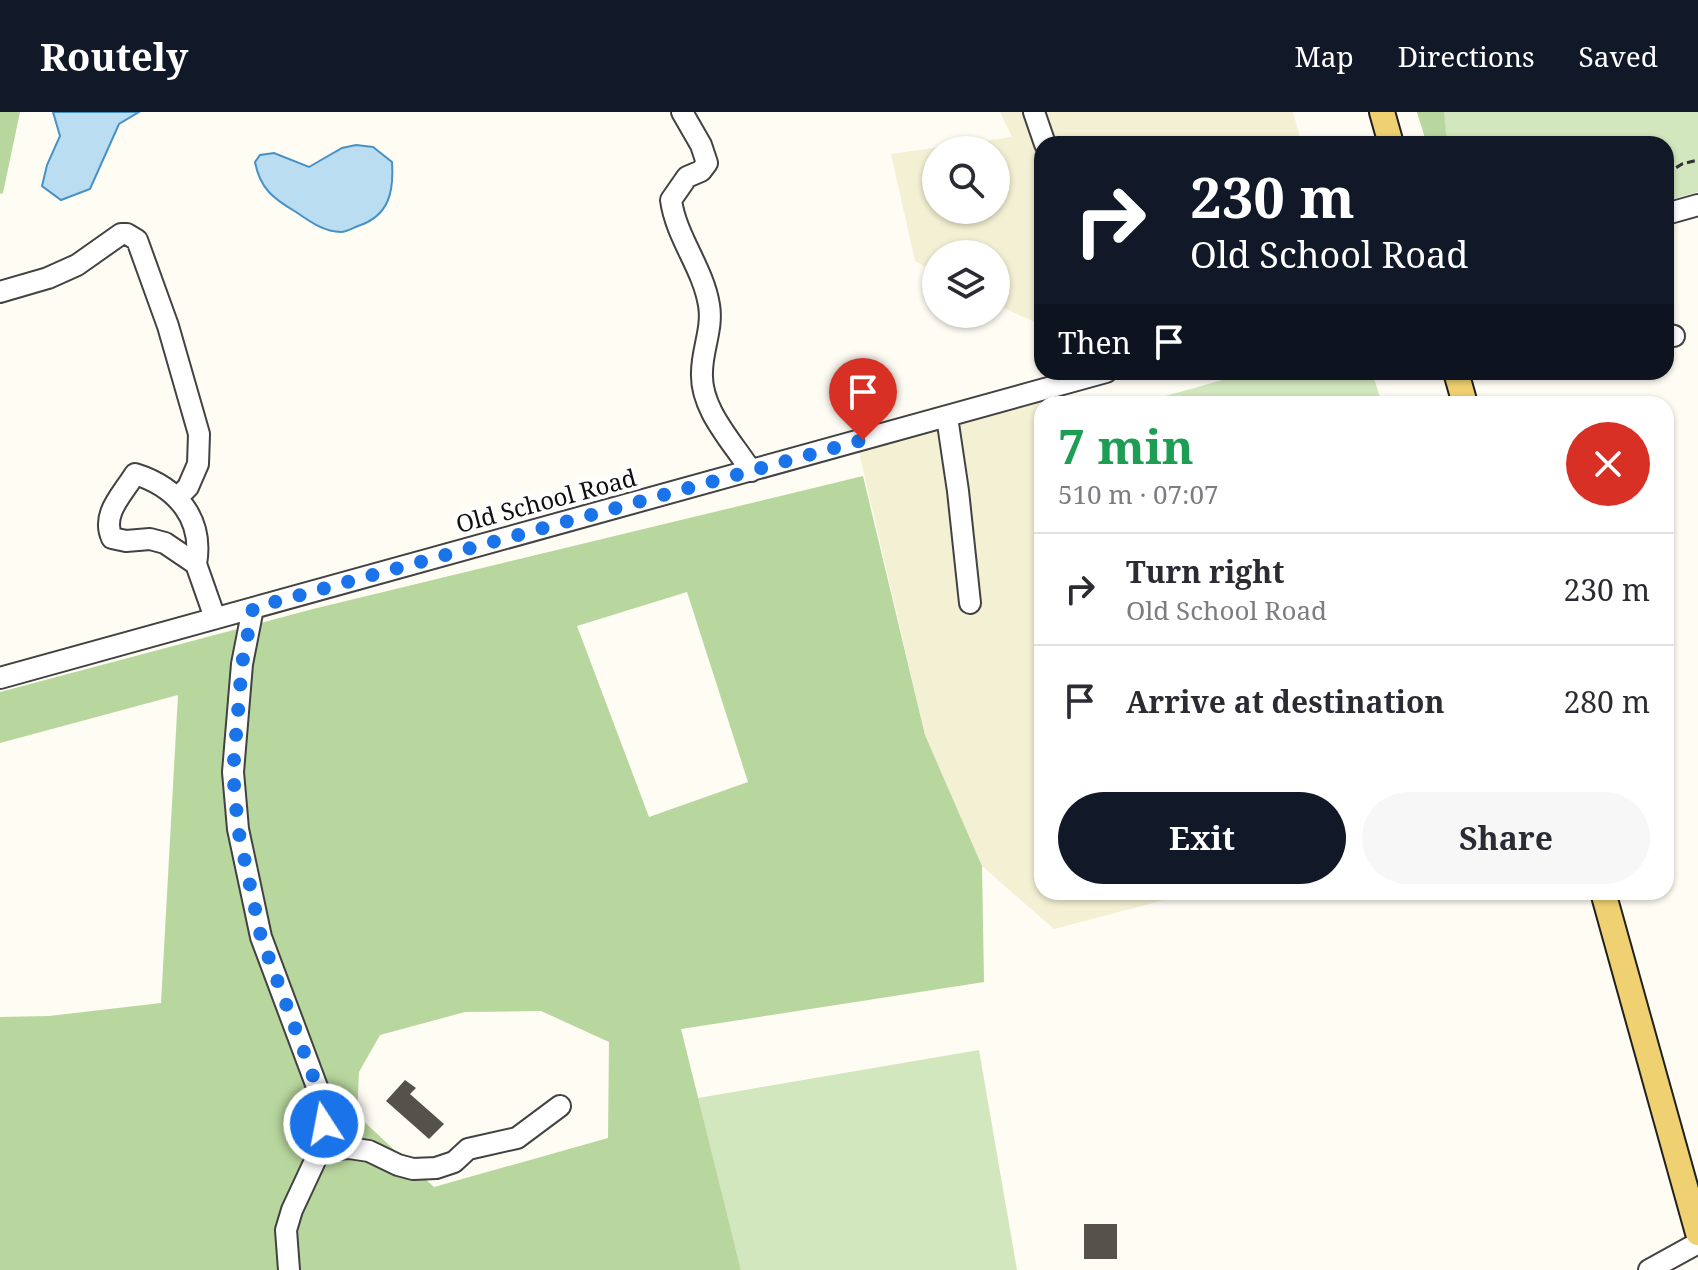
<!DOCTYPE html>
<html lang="en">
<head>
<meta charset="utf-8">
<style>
	:root { --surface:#fff; --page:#f7f7f7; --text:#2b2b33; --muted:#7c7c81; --line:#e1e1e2; --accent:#111827 }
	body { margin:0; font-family:"Noto Serif",serif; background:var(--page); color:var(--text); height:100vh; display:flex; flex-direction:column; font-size:30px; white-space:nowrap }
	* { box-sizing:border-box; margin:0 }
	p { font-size:26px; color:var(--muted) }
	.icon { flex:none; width:44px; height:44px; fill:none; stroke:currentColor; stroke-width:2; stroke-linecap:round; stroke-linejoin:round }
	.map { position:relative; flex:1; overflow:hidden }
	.panel { position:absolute; left:1034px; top:284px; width:640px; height:504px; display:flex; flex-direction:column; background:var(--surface); border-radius:24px; box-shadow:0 2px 6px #0004 }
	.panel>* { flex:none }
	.banner { position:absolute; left:1034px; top:24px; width:640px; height:244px; border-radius:24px; box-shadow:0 2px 6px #0004; background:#111827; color:#fff; overflow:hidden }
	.fabs { position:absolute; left:922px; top:24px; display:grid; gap:16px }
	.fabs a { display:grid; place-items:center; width:88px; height:88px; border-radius:50%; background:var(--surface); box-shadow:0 2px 6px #0004; font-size:40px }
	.pin { position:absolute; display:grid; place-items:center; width:68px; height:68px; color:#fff; margin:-82px -34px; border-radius:50% 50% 50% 0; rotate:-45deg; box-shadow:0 0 8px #0007 }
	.pin .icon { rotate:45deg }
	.me { position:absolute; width:88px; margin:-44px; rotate:349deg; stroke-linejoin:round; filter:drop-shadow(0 0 6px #0008) }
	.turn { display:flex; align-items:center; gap:28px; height:168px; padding:0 24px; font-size:36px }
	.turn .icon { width:104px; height:104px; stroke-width:2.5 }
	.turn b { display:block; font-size:56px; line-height:68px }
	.then { display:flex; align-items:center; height:76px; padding:0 24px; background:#0003; gap:16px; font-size:30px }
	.round { display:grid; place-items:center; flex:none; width:84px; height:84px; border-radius:42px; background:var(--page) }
	.head { display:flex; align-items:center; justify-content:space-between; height:136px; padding:0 24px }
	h1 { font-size:48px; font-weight:700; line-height:60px; color:#1e9e55 }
	.action { display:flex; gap:16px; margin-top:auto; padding:16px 24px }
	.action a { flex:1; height:92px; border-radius:48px; background:var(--accent); color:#fff; font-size:32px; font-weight:700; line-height:92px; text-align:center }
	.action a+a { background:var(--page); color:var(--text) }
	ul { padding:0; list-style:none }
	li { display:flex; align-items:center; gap:24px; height:112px; padding:0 24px; border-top:2px solid var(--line) }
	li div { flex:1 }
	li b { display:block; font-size:30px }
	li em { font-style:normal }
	header { display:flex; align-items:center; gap:48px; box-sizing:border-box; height:112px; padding:0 40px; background:var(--accent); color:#fff }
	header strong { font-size:38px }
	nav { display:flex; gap:44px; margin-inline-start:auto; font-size:28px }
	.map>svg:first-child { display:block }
</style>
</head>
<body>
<header>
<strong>Routely</strong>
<nav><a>Map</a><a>Directions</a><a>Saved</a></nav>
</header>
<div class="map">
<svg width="1698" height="1158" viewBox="0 0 1698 1158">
	<rect width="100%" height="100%" fill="#fefcf3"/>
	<!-- farmland -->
	<path fill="#f3f0d4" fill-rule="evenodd" d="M 1000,0 L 1293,0 L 1302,32 L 1042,32 L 1042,213 L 996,193 L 996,142 L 936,142 L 936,161 L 915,149 L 891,42 L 1012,25 ZM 936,38 L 996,38 L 996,98 L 936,98 Z
		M 1047,287 L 1048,292 L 1042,292 L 1042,780 L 1195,780 L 1054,817 L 982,754 L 925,623 L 859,340 Z"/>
	<!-- green -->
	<path fill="#d3e7be" d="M 1417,0 L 1698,0 L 1698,80 L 1666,89 L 1666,32 L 1427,32 Z
		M 1251,260 L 1372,260 L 1382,292 L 1137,292 Z
		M 979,938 L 1017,1158 L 741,1158 L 698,986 Z"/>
	<!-- forest -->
	<path fill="#b8d79e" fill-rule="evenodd" d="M 0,0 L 20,0 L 3,81 L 0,82 Z
		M 1417,0 L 1444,0 L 1446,22 L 1451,32 L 1427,32 Z
		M 863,364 L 925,623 L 982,754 L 984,870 L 681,917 L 741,1158 L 0,1158 L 0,905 L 49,904 L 161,891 L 178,583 L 0,631 L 0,580 L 313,497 ZM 687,480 L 748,670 L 649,705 L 577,514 ZM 541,899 L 609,930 L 608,1026 L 434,1075 L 357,1003 L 359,960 L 380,923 L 465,900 Z"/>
	<!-- water -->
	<path fill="#bbddf2" stroke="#4792c4" stroke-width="2" d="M 53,0 L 139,0 L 119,12 L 90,77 L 61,88 L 42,74 L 47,53 L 60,24 Z
		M 356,33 L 373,35 L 392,50 C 394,80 389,104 358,114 C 353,116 346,120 341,120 C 324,120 309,109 296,100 C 274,87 260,77 255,50 L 260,43 L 274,41 L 309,55 L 342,36 Z"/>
	<!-- building -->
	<path fill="#57514c" d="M 405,968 L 416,976 L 410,982 L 444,1012 L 429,1027 L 386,989 Z
		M 1084,1112 L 1117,1112 L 1117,1147 L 1084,1147 Z"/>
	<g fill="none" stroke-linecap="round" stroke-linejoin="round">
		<defs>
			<path id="minor" d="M 682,0 L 701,33 L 707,51 L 701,59 L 687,65 L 671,88 C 676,125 703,156 709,193 C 713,216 702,238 702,260 C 700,297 732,329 751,359
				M 1034,0 L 1045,32
				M 1666,102 L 1698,93
				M 0,180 L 48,166 L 77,153 L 121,122 L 127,122 L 137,128 L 168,214 L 199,322 L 198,352 L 188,375 L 178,385
				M 1666,222 L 1674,224
				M 947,305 L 958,379 L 970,491
				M 196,452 C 204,407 177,375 135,362 C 122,383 101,402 112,426 L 126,429 L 150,427 L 165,431 L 196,452 L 215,506
				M 253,496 L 242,552 L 233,660 L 238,717 L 261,825 L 323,991 L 324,1012 L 320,1038 L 292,1098 L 286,1118 L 289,1158
				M 0,566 L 1106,260
				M 320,1038 L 349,1036 L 369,1039 L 398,1053 L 413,1057 L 436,1056 L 454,1050 L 468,1037 L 517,1026 L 560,994
				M 1649,1158 L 1698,1131"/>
			<path id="major" d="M 1382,0 L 1391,32
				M 1456,260 L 1465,292
				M 1603,780 L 1698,1121"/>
		</defs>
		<!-- minor casing -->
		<use href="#minor" stroke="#424242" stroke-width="24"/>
		<!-- major casing -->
		<use href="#major" stroke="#202020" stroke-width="28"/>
		<!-- path -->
		<path stroke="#313131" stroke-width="3" stroke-dasharray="8 4" stroke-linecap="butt" d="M 1666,62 L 1682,52 L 1698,48"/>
		<!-- minor -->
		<use href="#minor" stroke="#fff" stroke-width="20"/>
		<!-- major -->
		<use href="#major" stroke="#efd172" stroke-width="24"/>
	</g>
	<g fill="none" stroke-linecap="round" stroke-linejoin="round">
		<!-- route -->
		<path stroke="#1a73e8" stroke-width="14" stroke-dasharray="0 25.2" d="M 324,1012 L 323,991 L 261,825 L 238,717 L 233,660 L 242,552 L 253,496 L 863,328"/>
	</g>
	<g text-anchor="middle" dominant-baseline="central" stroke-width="8" stroke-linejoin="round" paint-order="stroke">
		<!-- street labels -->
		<g font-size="24" fill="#0f0f0f" stroke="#fff">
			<text transform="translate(546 388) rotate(-15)">Old School Road</text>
		</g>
	</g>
</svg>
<div class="fabs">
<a><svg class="icon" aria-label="search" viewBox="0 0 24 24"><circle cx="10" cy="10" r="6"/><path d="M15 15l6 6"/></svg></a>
<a><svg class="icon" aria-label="layers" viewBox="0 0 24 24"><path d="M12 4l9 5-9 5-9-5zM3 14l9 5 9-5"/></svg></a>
</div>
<div class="pin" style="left:863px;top:328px;background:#d93025"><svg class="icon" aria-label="arrive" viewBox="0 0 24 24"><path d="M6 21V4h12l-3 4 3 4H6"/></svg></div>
<svg class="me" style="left:324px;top:1012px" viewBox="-20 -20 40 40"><circle r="17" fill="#1a73e8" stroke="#fff" stroke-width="3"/><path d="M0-11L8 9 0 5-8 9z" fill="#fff"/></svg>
<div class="banner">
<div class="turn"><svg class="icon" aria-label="right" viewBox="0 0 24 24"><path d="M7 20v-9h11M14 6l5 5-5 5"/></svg><div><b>230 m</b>Old School Road</div></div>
<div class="then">Then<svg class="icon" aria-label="arrive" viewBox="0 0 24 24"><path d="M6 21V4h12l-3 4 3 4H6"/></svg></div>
</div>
<section class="panel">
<div class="head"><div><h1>7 min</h1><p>510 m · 07:07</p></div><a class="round" style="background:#d93025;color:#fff"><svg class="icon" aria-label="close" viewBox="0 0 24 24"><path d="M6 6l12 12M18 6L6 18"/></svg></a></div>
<ul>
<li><svg class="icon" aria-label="right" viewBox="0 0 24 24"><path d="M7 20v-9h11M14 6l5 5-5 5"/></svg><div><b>Turn right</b><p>Old School Road</p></div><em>230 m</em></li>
<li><svg class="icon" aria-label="arrive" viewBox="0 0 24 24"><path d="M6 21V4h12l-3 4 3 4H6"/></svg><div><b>Arrive at destination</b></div><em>280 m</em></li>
</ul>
<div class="action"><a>Exit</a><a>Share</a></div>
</section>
</div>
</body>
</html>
